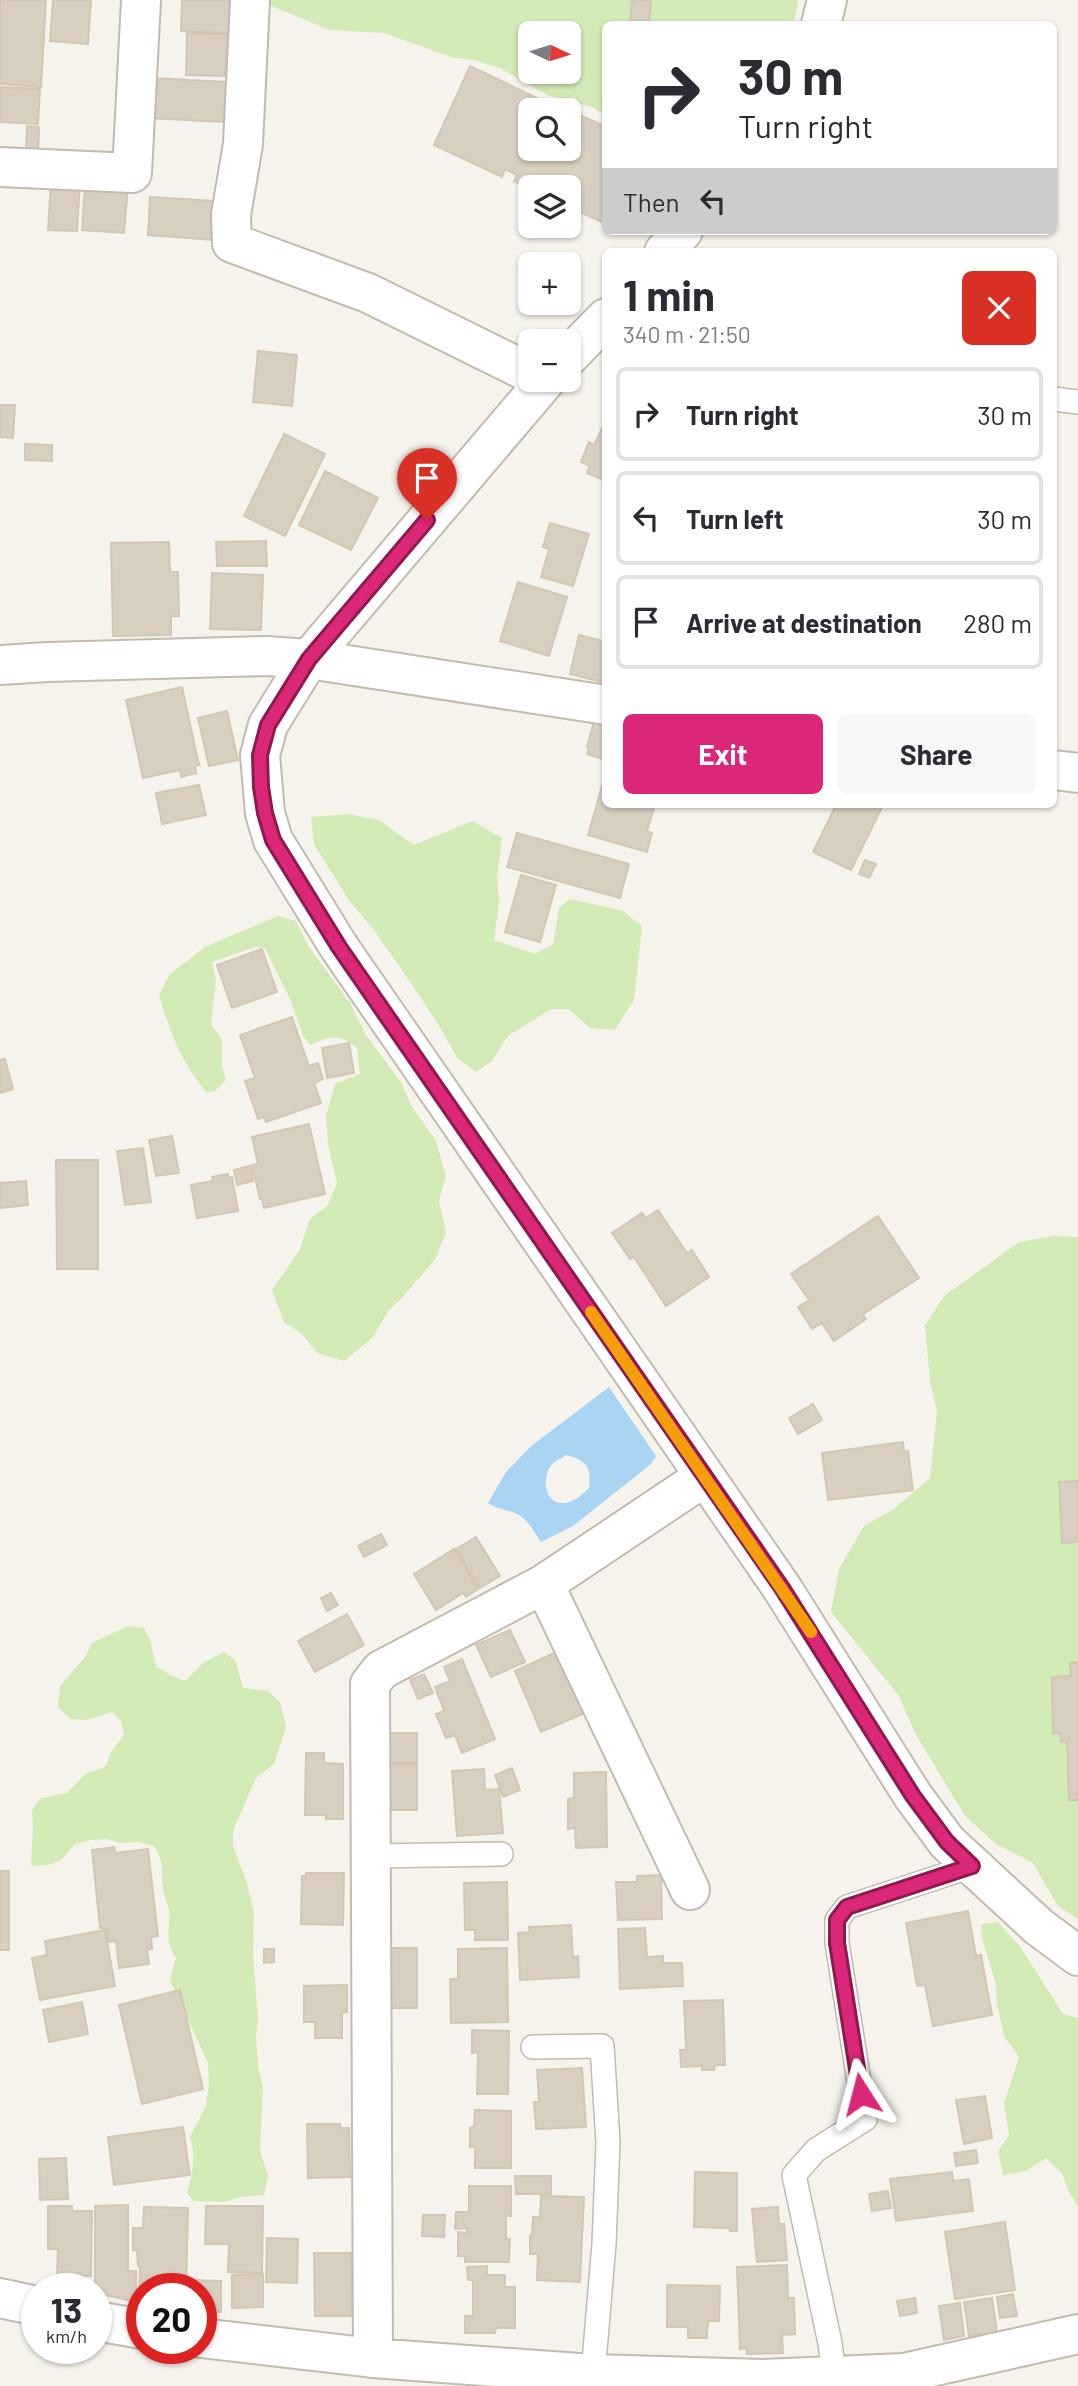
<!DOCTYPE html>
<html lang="en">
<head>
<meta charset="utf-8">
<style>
	:root { --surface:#fff; --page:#f7f7f7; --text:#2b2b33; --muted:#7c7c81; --line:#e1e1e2; --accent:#db2777 }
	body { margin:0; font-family:Barlow,sans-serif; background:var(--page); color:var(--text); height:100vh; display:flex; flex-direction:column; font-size:26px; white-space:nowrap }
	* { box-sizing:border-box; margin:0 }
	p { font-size:23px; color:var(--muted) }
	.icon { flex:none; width:38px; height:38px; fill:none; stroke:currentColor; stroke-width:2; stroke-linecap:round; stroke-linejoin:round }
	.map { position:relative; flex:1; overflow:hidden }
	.drawer { position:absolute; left:602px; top:248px; width:455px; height:560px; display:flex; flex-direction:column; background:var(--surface); border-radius:10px; box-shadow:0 2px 5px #0004 }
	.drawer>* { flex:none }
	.top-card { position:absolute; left:602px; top:21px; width:455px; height:214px; border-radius:10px; box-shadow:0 2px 5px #0004; background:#fff; color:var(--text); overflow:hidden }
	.needle { width:46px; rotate:94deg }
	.buttons { position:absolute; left:518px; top:21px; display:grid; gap:14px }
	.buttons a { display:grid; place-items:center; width:63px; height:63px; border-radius:10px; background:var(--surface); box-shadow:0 2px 5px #0004; font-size:35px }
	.speed { position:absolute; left:21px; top:2273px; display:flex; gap:14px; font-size:35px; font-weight:700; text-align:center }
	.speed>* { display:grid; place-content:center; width:91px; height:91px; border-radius:50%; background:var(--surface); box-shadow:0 2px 5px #0004; line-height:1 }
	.speed small { font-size:18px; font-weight:400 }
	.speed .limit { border:10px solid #d22; background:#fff; color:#111 }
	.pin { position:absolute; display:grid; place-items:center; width:60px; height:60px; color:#fff; margin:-72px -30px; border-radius:50% 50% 50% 0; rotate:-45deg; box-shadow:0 0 7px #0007 }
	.pin .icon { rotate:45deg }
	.me { position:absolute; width:77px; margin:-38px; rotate:351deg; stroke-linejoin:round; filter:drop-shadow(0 0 5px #0008) }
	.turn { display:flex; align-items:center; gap:24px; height:147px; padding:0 21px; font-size:32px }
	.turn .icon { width:91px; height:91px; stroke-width:2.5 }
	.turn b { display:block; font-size:49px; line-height:60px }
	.then { display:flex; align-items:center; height:66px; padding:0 21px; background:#0003; gap:14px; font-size:26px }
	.round { display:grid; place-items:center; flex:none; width:74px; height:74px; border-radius:10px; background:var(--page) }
	.head { display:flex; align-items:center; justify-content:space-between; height:119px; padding:0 21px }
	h1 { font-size:42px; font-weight:700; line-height:52px }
	.cta { display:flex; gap:14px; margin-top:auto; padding:14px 21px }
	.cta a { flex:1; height:80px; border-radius:10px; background:var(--accent); color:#fff; font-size:28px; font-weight:700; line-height:80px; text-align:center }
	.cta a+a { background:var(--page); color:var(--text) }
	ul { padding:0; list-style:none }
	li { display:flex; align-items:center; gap:21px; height:94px; margin:0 14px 10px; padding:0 7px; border:4px solid var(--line); border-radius:10px }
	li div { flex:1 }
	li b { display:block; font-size:26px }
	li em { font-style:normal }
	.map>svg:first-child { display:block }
</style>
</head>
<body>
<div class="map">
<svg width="1078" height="2386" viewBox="0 0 1078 2386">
	<rect width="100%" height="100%" fill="#f6f3ec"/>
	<!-- green -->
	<path fill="#d2eab5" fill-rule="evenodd" d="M 268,0 L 798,0 L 794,24 L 606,24 L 605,115 L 592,107 L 547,95 L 500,68 L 474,60 L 454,58 L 384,33 L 330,30 L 269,5 ZM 530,33 L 569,33 L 569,72 L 530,72 Z
		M 349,814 L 379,820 L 414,845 L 472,821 L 502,838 L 497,877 L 499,902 L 494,940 L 535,954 L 553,944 L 559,908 L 570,899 L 623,911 L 642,926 L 634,1000 L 615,1030 L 590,1028 L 569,1009 L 551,1009 L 508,1036 L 491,1062 L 476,1072 L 457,1058 L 440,1027 L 411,983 L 373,929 L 348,899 L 314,844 L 311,817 Z
		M 278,916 L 296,921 L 309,947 L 350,1003 L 366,1035 L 402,1084 L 411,1105 L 436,1141 L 446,1176 L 439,1201 L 446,1232 L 436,1258 L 402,1298 L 388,1311 L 373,1337 L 344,1361 L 317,1353 L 302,1334 L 284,1322 L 272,1290 L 299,1251 L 310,1219 L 328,1205 L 337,1183 L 328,1144 L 326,1116 L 335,1084 L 360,1074 L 357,1048 C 340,1033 329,1036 310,1045 L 303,1036 L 290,999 L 265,948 L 255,947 L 212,962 L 216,980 L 211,1024 L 222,1040 L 222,1066 L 226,1080 L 215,1091 L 206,1092 C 181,1061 170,1033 159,995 L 170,974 L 205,947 Z
		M 1053,1236 L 1078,1237 L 1078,1919 L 1058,1906 L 1033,1863 L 996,1844 L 965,1816 L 916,1735 L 899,1696 L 831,1612 L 839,1569 L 864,1526 L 894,1509 L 930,1478 L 937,1411 L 930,1382 L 925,1325 L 944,1296 L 1019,1242 Z
		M 128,1626 L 144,1628 L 150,1640 L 156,1666 L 170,1675 L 185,1681 L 203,1663 L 224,1652 L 235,1660 L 243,1688 L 268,1691 L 280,1702 L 286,1727 L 274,1764 L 256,1778 L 233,1831 L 233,1846 L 247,1883 L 254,1913 L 253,1953 L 258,2020 L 256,2037 L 258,2065 L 263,2088 L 260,2151 L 268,2176 L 264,2195 L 241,2197 L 224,2202 L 193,2201 L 187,2193 C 193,2173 196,2157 190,2137 L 206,2106 L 209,2084 L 208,2063 L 170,1980 L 176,1958 C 163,1938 171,1931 169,1910 C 168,1904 165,1899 164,1894 C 160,1874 166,1863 154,1846 L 137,1842 L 121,1843 L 107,1839 L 91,1840 L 75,1844 L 62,1859 L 52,1864 L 38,1866 L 31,1865 L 33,1826 L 32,1810 L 41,1798 L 67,1793 L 85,1774 L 105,1767 L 111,1752 L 124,1735 L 121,1721 L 112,1712 L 86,1720 L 70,1719 L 58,1707 L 60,1686 L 85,1657 L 92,1643 Z
		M 998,1922 L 1021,1948 L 1063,2014 L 1078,2018 L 1078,2207 L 1069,2192 L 1062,2173 L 1046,2158 L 1026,2171 L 1003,2175 L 998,2151 L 1009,2135 L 1004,2104 L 1019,2057 L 1004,2036 L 997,2004 L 996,1984 L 981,1935 L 982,1924 Z"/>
	<!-- water -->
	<path fill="#a9d4f2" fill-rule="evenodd" d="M 609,1387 L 656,1456 L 651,1464 L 573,1526 L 541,1542 C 535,1533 529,1521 519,1515 C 509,1509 497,1510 488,1503 L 506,1472 L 530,1447 ZM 566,1455 C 586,1460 592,1467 589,1488 C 583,1494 574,1502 565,1503 C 544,1505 541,1477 552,1464 C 555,1461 562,1458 566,1455 Z"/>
	<!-- building -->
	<path fill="#d8cfc1" stroke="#d3c7b4" stroke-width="2" d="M 0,0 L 46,0 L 41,87 L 0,84 Z
		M 53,0 L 91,0 L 88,44 L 50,41 Z
		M 182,0 L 232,0 L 231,33 L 181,31 Z
		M 632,0 L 651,0 L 649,24 L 630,23 Z
		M 187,33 L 227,34 L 225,76 L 186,75 Z
		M 470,66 L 541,100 L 537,110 L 530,110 L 530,124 L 521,144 L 529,148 L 530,145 L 530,149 L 569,149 L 569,110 L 606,127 L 606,224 L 569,207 L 569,187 L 530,189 L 514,181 L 517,175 L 505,169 L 502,177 L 434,145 Z
		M 151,78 L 226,82 L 224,122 L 148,118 Z
		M 0,87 L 40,89 L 38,124 L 0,122 Z
		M 27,126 L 39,127 L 38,153 L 26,153 Z
		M 51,182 L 80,183 L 77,231 L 48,230 Z
		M 128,186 L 124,233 L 82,230 L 85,187 Z
		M 150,197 L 215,201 L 213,240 L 148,235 Z
		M 258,351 L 297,355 L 292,406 L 253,402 Z
		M 0,405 L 15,405 L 13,438 L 0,437 Z
		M 606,420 L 606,481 L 587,473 L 590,466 L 581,462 L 589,442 L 594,445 Z
		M 284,434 L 325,454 L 285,536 L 244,516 Z
		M 25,444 L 52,445 L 52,461 L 25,460 Z
		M 325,471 L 378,498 L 351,550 L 299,525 Z
		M 550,523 L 589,534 L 573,586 L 541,577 L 549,549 L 543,547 Z
		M 266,541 L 267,566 L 217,566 L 216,542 Z
		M 169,542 L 170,572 L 178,572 L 179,616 L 171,616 L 171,635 L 113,636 L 111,543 Z
		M 212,573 L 263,575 L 261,630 L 210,629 Z
		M 518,582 L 567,597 L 549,656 L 500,641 Z
		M 579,635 L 606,642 L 606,683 L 570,674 Z
		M 182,687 L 199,765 L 195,766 L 196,773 L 181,777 L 180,770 L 143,778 L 126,700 Z
		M 227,711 L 238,760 L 209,766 L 198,718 Z
		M 595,717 L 606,720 L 606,760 L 587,754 L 589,748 L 587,747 Z
		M 606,772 L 606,805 L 655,805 L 647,831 L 652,833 L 647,852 L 588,835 Z
		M 199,785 L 206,815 L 162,824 L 156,793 Z
		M 836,805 L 883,805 L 851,870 L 813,852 Z
		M 517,833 L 629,864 L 620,898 L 507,867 Z
		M 865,860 L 876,864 L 869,878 L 859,874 Z
		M 521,875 L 556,885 L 540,942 L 505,932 Z
		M 262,949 L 277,992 L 232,1008 L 217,965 Z
		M 292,1017 L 309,1066 L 318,1063 L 323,1079 L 314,1083 L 321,1103 L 266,1122 L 264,1117 L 258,1119 L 245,1081 L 255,1078 L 240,1035 Z
		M 349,1043 L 354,1073 L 327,1078 L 322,1048 Z
		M 5,1059 L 13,1089 L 0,1093 L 0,1060 Z
		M 309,1124 L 325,1194 L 264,1208 L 262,1199 L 260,1199 L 252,1165 L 258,1164 L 252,1137 Z
		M 172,1136 L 179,1173 L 156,1176 L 149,1140 Z
		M 143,1148 L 151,1202 L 125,1205 L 117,1151 Z
		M 56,1160 L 98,1160 L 98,1269 L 57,1269 Z
		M 250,1166 L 253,1181 L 237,1185 L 234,1170 Z
		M 228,1174 L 228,1178 L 232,1177 L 238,1211 L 197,1218 L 191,1185 L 213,1181 L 212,1177 Z
		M 26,1181 L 28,1205 L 0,1208 L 0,1183 Z
		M 658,1210 L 687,1253 L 692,1250 L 709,1277 L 666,1306 L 634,1257 L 630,1259 L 612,1233 L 642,1213 L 646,1218 Z
		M 878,1216 L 919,1278 L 863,1314 L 866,1319 L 834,1341 L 822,1323 L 812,1329 L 798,1307 L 809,1300 L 791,1274 Z
		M 813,1404 L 822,1420 L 798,1434 L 789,1418 Z
		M 903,1442 L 904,1452 L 908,1451 L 913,1490 L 828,1500 L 822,1453 Z
		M 1078,1481 L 1078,1542 L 1062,1543 L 1059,1482 Z
		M 381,1534 L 387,1545 L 364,1557 L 358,1546 Z
		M 476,1537 L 500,1576 L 480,1588 L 456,1549 Z
		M 454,1549 L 478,1589 L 466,1597 L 463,1593 L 436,1610 L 414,1574 Z
		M 331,1593 L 338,1605 L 327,1611 L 321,1598 Z
		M 347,1614 L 364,1645 L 315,1672 L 298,1641 Z
		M 510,1630 L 525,1662 L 491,1677 L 476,1645 Z
		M 558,1651 L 585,1713 L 541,1732 L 515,1671 Z
		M 462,1659 L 495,1739 L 462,1753 L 455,1735 L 446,1738 L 436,1714 L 444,1711 L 435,1687 L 450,1681 L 444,1667 Z
		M 1078,1662 L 1078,1800 L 1069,1800 L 1067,1741 L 1061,1742 L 1060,1733 L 1053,1733 L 1052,1677 L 1071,1676 L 1070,1663 Z
		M 424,1674 L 433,1693 L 418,1699 L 410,1680 Z
		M 388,1733 L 417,1733 L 417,1763 L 388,1763 Z
		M 306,1753 L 324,1753 L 324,1763 L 343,1764 L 343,1819 L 326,1819 L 326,1815 L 305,1815 Z
		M 389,1764 L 417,1764 L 417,1810 L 389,1810 Z
		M 512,1768 L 520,1790 L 503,1797 L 495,1775 Z
		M 484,1769 L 485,1790 L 499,1789 L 503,1833 L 457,1836 L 452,1771 Z
		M 606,1772 L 607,1847 L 576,1848 L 575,1828 L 568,1829 L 568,1799 L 574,1798 L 574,1773 Z
		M 114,1847 L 115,1853 L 148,1849 L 158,1936 L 151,1937 L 152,1949 L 147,1950 L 149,1964 L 119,1968 L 116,1941 L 108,1942 L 107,1928 L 100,1928 L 92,1850 Z
		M 0,1871 L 9,1871 L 9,1950 L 0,1950 Z
		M 306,1873 L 344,1873 L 343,1925 L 301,1924 L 302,1876 L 306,1876 Z
		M 661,1875 L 662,1919 L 618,1920 L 616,1882 L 637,1882 L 637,1876 Z
		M 507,1882 L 508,1940 L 475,1940 L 475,1930 L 465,1930 L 464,1883 Z
		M 968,1911 L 976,1956 L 981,1955 L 992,2015 L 933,2026 L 925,1985 L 917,1986 L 906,1923 Z
		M 571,1925 L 573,1957 L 578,1956 L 579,1977 L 520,1980 L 518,1933 L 530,1932 L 529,1927 Z
		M 645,1928 L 647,1957 L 663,1956 L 663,1963 L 682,1963 L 683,1986 L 620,1989 L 618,1929 Z
		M 105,1930 L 115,1986 L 40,2000 L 32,1958 L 47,1955 L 45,1941 Z
		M 388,1948 L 417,1948 L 417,2008 L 389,2008 Z
		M 507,1948 L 508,2022 L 451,2023 L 450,1979 L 458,1979 L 458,1949 Z
		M 264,1949 L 274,1949 L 274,1962 L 264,1963 Z
		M 347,1985 L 347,2012 L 342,2013 L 342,2038 L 315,2038 L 315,2022 L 304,2022 L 304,1986 Z
		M 180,1990 L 203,2089 L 142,2104 L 119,2005 Z
		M 723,2000 L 725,2065 L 715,2065 L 714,2070 L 702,2070 L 702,2066 L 681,2067 L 680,2050 L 686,2050 L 684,2001 Z
		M 82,2002 L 88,2034 L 49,2042 L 43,2010 Z
		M 472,2030 L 509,2031 L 508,2094 L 477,2094 L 478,2052 L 472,2053 Z
		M 582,2068 L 586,2127 L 536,2129 L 534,2102 L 539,2102 L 537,2070 Z
		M 985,2096 L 992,2138 L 964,2144 L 956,2100 Z
		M 475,2110 L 511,2111 L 511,2168 L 475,2168 L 475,2147 L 470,2147 L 470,2128 L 474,2127 Z
		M 307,2124 L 340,2124 L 340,2128 L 349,2128 L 350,2177 L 308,2178 Z
		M 183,2127 L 190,2175 L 114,2185 L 108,2137 Z
		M 976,2150 L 978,2163 L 956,2166 L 954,2153 Z
		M 66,2158 L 68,2199 L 40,2200 L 39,2159 Z
		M 695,2172 L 737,2173 L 737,2231 L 730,2231 L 729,2228 L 694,2227 Z
		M 952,2172 L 953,2181 L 969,2179 L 973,2211 L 896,2221 L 890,2179 Z
		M 515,2176 L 551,2176 L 551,2194 L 516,2194 Z
		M 469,2186 L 511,2186 L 511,2216 L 506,2216 L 506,2239 L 510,2239 L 509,2262 L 465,2262 L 465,2256 L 458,2256 L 458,2232 L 467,2233 L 467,2228 L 455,2229 L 456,2212 L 469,2212 Z
		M 888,2191 L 891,2208 L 872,2211 L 869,2194 Z
		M 541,2196 L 584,2197 L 580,2282 L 537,2280 L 538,2254 L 530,2254 L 530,2235 L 532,2236 L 533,2217 L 540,2217 Z
		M 128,2205 L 128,2271 L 136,2271 L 136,2302 L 96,2293 L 95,2289 L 95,2206 Z
		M 48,2206 L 72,2206 L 72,2211 L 92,2211 L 91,2276 L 57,2276 L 58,2249 L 48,2249 Z
		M 206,2206 L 263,2206 L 262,2273 L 228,2272 L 229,2244 L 205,2244 Z
		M 144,2207 L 188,2208 L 186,2289 L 142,2289 L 142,2296 L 139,2296 L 140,2266 L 138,2266 L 137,2251 L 133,2250 L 133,2228 L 143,2228 Z
		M 778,2207 L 779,2224 L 784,2224 L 787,2260 L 757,2262 L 752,2209 Z
		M 423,2215 L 445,2215 L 444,2237 L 422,2236 Z
		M 1005,2222 L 1015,2290 L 955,2299 L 945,2232 Z
		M 267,2238 L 298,2239 L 297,2283 L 266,2282 Z
		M 314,2253 L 351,2253 L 352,2316 L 315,2316 Z
		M 787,2265 L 788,2298 L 794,2298 L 795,2334 L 782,2335 L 783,2353 L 747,2354 L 747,2348 L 740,2349 L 737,2267 Z
		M 487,2266 L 487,2275 L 505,2275 L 505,2287 L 515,2287 L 515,2328 L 496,2328 L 495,2333 L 465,2333 L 465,2316 L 473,2316 L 473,2280 L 468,2280 L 467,2267 Z
		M 263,2274 L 263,2307 L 232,2308 L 232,2275 Z
		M 191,2280 L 221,2281 L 221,2312 L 201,2312 L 201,2289 L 190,2289 Z
		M 667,2285 L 720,2286 L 719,2321 L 708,2321 L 707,2338 L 688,2338 L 688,2327 L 667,2327 Z
		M 1013,2294 L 1017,2316 L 1000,2318 L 997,2297 Z
		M 915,2298 L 917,2313 L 900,2316 L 897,2301 Z
		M 992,2298 L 997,2332 L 969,2336 L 964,2302 Z
		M 960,2303 L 964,2336 L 944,2340 L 939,2306 Z"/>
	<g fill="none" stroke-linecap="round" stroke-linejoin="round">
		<defs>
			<path id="service" d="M 1054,399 L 1078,402
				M 371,1856 L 501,1854
				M 533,2047 L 602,2046 L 608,2142 L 604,2244 L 593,2374
				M 834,2376 L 830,2343 L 794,2175 L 816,2150 L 865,2119 L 837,1943 L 837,1920 L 847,1907 L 972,1866"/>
			<path id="minor" d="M 250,0 L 243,144 L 231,215 L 232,243 L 368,293 L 530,373
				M 821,24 L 827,0
				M 0,167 L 132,173 L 141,0
				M 664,252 L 683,231
				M 569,356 L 606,318
				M 0,665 L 48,662 L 267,656 L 309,659 L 606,705
				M 1054,770 L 1078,773
				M 476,1145 L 339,947 L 273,840 L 265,813 L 260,755 L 268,725 L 309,659 L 546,380
				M 704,1477 L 544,1584 L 381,1670 L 370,1684 L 373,2358 L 593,2374 L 763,2379 L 904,2373 L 1078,2334
				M 544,1584 L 690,1890"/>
			<path id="tertiary" d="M 476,1145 L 782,1588 L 913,1796 L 947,1842 L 1039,1927 L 1078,1956
				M 0,2298 L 37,2306
				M 96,2321 L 142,2329
				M 201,2338 L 373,2358"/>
		</defs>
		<!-- service casing -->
		<use href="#service" stroke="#c2bbae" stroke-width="26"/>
		<!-- minor casing -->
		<use href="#minor" stroke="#c2bbae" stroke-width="42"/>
		<!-- tertiary casing -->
		<use href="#tertiary" stroke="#c2bbae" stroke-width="42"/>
		<!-- service -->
		<use href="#service" stroke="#fff" stroke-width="23"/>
		<!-- minor -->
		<use href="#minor" stroke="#fff" stroke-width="38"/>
		<!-- tertiary -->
		<use href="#tertiary" stroke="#fff" stroke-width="38"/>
	</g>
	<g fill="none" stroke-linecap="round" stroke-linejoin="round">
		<defs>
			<path id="route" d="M 427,520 L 309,659 L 268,725 L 260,755 L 261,787 L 265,813 L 273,840 L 339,947 L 782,1588 L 913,1796 L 947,1842 L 972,1866 L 847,1907 L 837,1920 L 837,1943 L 861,2094"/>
		</defs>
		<!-- route casing -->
		<use href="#route" stroke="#8e194d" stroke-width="18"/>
		<!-- route -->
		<use href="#route" stroke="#db2777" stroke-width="12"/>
		<!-- slow -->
		<path stroke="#f59e0b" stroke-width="12" d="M 591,1312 L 811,1632"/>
	</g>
</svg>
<div class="buttons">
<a><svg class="needle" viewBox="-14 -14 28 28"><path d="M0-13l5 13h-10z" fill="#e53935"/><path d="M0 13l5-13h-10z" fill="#7c7c81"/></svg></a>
<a><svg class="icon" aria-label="search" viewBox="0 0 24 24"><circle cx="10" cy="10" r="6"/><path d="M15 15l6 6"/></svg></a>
<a><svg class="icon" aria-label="layers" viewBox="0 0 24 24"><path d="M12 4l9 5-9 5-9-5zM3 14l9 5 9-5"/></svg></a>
<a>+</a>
<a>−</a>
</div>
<div class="speed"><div>13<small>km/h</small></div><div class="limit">20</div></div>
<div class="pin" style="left:427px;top:520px;background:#d93025"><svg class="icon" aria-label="arrive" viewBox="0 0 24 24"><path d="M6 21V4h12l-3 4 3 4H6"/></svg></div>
<svg class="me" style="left:861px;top:2094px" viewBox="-20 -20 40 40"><path d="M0-17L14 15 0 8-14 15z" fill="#db2777" stroke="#fff" stroke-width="4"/></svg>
<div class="top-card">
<div class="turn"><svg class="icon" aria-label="right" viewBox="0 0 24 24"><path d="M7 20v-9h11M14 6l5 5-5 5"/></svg><div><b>30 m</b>Turn right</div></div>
<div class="then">Then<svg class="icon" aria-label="left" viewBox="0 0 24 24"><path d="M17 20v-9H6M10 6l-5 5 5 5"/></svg></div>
</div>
<section class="drawer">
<div class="head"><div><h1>1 min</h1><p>340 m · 21:50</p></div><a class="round" style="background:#d93025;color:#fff"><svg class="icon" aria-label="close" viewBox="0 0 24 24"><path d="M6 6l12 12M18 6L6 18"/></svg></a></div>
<ul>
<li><svg class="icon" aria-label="right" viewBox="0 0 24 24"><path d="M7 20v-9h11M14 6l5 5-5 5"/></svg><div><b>Turn right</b></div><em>30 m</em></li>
<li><svg class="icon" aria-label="left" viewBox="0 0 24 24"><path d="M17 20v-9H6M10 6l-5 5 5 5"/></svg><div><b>Turn left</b></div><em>30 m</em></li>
<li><svg class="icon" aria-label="arrive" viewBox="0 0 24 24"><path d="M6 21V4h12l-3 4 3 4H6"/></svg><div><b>Arrive at destination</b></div><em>280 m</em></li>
</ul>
<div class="cta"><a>Exit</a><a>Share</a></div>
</section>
</div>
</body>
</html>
